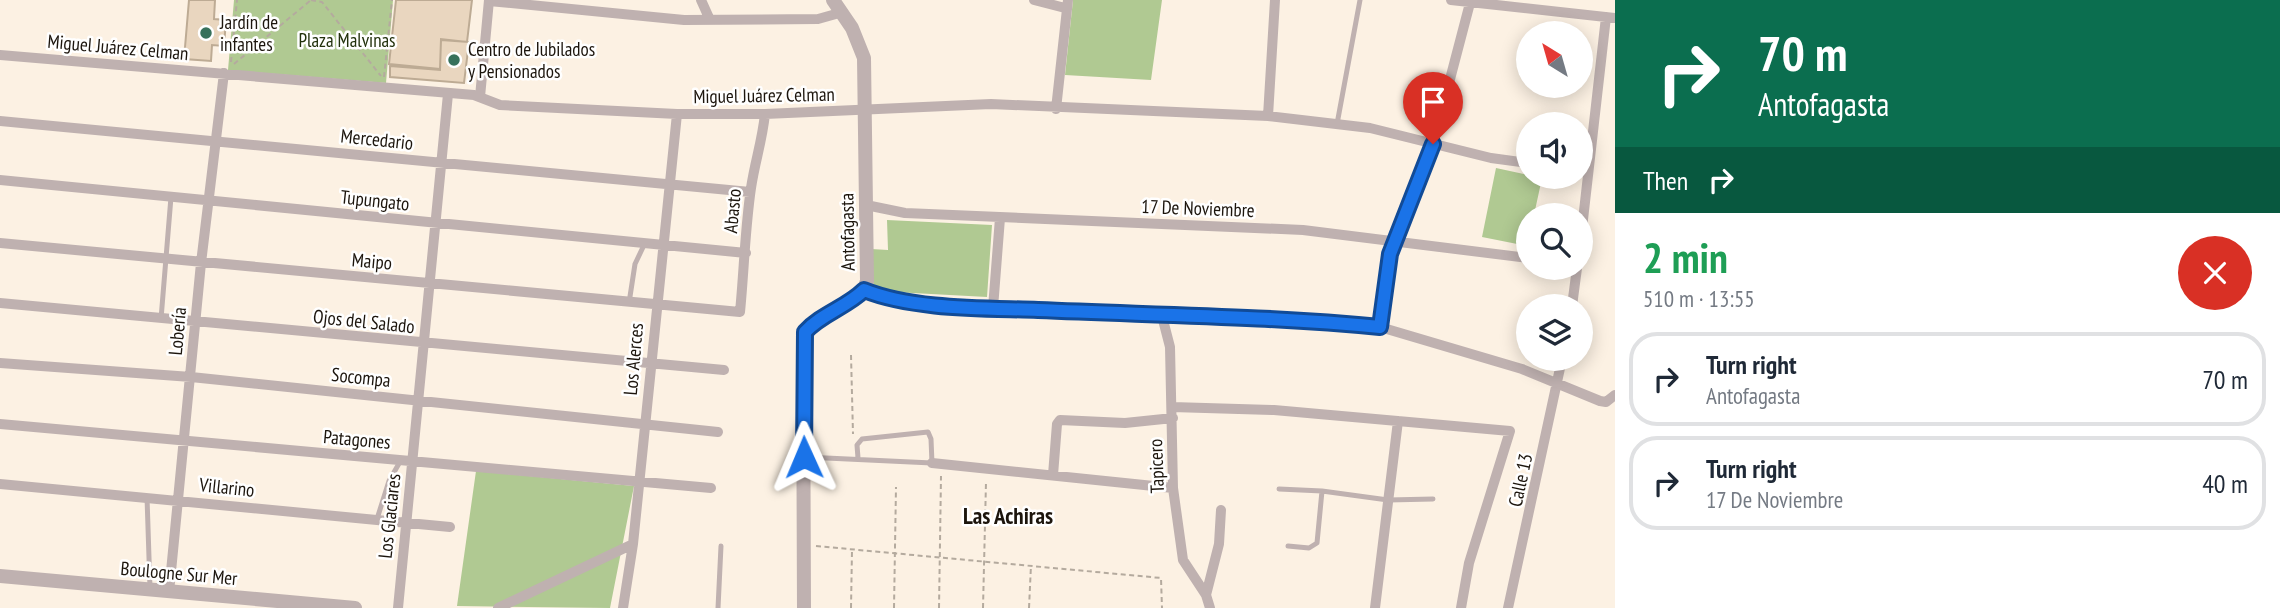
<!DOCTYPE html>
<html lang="en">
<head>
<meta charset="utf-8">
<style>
	:root { --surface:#fff; --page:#f6f6f7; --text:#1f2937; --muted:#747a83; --line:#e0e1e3 }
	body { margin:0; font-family:"PT Sans Narrow",sans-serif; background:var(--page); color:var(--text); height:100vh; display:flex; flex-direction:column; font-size:26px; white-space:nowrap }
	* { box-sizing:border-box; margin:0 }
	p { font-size:23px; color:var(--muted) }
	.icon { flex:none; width:38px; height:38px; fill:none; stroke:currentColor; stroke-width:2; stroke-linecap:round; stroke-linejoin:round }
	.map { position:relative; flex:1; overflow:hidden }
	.drawer { display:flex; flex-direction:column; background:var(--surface); width:665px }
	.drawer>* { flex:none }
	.top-card { background:#0b6e4f; color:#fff; overflow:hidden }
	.needle { width:46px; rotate:323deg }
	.controls { position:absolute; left:1516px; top:21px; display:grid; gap:14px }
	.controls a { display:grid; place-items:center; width:77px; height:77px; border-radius:50%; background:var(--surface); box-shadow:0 4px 18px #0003; font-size:35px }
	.pin { position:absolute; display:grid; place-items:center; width:60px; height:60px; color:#fff; margin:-72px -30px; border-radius:50% 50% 50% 0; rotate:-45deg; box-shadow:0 0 7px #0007 }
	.pin .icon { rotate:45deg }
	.me { position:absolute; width:77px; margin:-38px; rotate:359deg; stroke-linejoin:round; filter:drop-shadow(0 0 5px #0008) }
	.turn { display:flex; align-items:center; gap:24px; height:147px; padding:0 28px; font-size:32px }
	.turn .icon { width:91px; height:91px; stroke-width:2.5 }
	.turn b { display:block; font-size:49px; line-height:60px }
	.then { display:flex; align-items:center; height:66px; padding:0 28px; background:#0003; gap:14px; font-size:26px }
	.round { display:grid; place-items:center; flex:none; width:74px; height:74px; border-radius:37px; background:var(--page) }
	.headline { display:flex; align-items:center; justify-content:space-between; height:119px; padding:0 28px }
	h1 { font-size:42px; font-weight:700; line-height:52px; color:#1e9e55 }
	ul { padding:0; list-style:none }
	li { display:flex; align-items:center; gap:21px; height:94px; margin:0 14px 10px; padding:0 14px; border:4px solid var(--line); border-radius:28px }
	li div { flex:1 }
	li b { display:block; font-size:26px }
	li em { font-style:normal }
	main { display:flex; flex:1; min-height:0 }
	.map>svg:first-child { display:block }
</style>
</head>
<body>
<main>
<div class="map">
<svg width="1615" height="608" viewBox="0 0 1615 608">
	<rect width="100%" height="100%" fill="#fcf1e3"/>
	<!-- green -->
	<path fill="#b0c992" d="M 234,0 L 393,0 L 386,83 L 228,70 Z
		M 1073,0 L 1162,0 L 1151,80 L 1065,75 Z
		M 1496,168 L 1542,178 L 1534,215 L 1528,215 L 1527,246 L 1482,237 Z
		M 887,220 L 992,225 L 987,297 L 894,292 L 873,287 L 871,249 L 888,250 Z
		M 476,471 L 634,486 L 610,608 L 457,606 Z"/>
	<!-- building -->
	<path fill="#e9d6bf" stroke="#bdab94" stroke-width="2" d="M 189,0 L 215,0 L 214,19 L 226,20 L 224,46 L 212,45 L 211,61 L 184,59 Z
		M 396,0 L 472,0 L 467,42 L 441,39 L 440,69 L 389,64 Z
		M 441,40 L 469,42 L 464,83 L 390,77 L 390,66 L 440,70 Z"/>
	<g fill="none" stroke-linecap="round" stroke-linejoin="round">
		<!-- path -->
		<path stroke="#b4aa9e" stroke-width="2" stroke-dasharray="5 3.5" stroke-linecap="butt" d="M 311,0 L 322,2 L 381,76
			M 231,62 L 237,0
			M 234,64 L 311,0
			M 384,77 L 392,0
			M 851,355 L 853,434
			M 816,546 L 1161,578 L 1162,608
			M 851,608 L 852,550
			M 894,608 L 896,487
			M 939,608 L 941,476
			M 983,608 L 986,482
			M 1029,608 L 1031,565"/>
		<!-- service -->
		<path stroke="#bfb1b0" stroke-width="5" d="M 1337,124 L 1360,0
			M 629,303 L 635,264 L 645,243
			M 161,319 L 171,197
			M 805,457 L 932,463 L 931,439 L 928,432 L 862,439 L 857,445 L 858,458
			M 1279,489 L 1322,491 L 1388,500 L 1433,499
			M 147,497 L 150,588
			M 377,519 L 389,481 L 401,460
			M 1288,546 L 1309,548 L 1317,543 L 1322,491
			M 718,608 L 721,546"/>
		<!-- minor -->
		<path stroke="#bfb1b0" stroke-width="10" d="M 701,0 L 710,20
			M 1034,0 L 1065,8
			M 1451,0 L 1615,18
			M 489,1 L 684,20 L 818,19 L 843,12
			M 0,55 L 474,95 L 500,105 L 677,114 L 765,114 L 991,104 L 1268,116 L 1370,128 L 1491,158 L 1528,163
			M 480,97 L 489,0
			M 1056,109 L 1068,0
			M 1268,116 L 1275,0
			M 0,121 L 750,192
			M 0,180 L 746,253
			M 866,205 L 905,213 L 1303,230 L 1528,258
			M 0,243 L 740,312 C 744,271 745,229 751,188 C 755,161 762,142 765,114
			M 1580,246 L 1606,17
			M 864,290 L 897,300 L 993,308 L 1281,319 L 1380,327 L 1522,369 L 1600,401 L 1606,402 L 1615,395
			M 0,303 L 724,370
			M 1572,306 L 1577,268
			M 993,308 L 1000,218
			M 1162,316 L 1170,347 L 1173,488 L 1183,560 L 1206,595 L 1210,608
			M 1380,327 L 1390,254 L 1433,144 L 1470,3
			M 0,363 L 191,377 L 718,432
			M 1172,407 L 1274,410 L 1510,431 L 1469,563 L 1461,608
			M 0,424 L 711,488
			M 932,463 L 1173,488
			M 1053,475 L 1057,424 L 1060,420 L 1125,423 L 1173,418
			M 0,484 L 450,527
			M 169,592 L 201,263 L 224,73
			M 1206,595 L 1219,544 L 1221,510
			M 398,608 L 448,94
			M 498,608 L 633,544
			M 623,608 L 633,544 L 677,114
			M 1375,608 L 1398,421
			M 1508,608 L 1562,359"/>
		<!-- tertiary -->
		<path stroke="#bfb1b0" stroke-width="14" d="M 0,576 L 355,608
			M 804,608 L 803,340 C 812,310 858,312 867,281 L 864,58 L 852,28 L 833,0"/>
	</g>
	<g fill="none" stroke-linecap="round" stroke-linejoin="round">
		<defs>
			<path id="route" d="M 804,457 L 805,332 C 821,314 847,307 864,290 C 914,310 985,308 1038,310 C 1152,315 1266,316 1380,327 L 1390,254 L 1433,144"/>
		</defs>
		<!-- route casing -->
		<use href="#route" stroke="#114b97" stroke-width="18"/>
		<!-- route -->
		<use href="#route" stroke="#1a73e8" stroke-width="12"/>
	</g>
	<!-- markers -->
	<g fill="#37715b" stroke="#fff" stroke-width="2.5">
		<circle cx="206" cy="33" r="7"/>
		<circle cx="454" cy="60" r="7"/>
	</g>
	<g text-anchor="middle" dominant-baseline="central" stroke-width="5" stroke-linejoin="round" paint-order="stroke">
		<!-- poi labels -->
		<g font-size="19" fill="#1c150d" stroke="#fff" text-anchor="start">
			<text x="220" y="22">Jardín de<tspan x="220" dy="22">infantes</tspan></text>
			<text x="468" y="49">Centro de Jubilados<tspan x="468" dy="22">y Pensionados</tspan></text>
		</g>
		<!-- park labels -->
		<g font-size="19" fill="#22310c" stroke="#fff">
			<text x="347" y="40">Plaza Malvinas</text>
		</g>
		<!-- street labels -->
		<g font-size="19" fill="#1c150d" stroke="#fff">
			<text transform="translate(118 47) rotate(5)">Miguel Juárez Celman</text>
			<text transform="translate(764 95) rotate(-1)">Miguel Juárez Celman</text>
			<text transform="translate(377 139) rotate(6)">Mercedario</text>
			<text transform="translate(375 200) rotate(6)">Tupungato</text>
			<text transform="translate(1198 208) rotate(2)">17 De Noviembre</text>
			<text transform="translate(732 211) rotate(-85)">Abasto</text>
			<text transform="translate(847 232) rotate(-91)">Antofagasta</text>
			<text transform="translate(372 261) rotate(5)">Maipo</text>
			<text transform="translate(364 321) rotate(6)">Ojos del Salado</text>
			<text transform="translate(177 331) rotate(-85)">Lobería</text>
			<text transform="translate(633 359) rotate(-85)">Los Alerces</text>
			<text transform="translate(361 377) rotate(6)">Socompa</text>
			<text transform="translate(357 439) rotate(5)">Patagones</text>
			<text transform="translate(1156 466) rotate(-92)">Tapicero</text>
			<text transform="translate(1520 480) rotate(-78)">Calle 13</text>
			<text transform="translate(227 487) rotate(6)">Villarino</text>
			<text transform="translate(389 516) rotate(-84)">Los Glaciares</text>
			<text transform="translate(179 573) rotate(5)">Boulogne Sur Mer</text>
		</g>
		<!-- quarter labels -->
		<g font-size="23" font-weight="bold" fill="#1c150d" stroke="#fff">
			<text x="1008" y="515">Las Achiras</text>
		</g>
	</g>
</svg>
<div class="controls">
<a><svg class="needle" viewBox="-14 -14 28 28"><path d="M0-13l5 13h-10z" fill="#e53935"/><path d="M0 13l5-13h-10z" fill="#747a83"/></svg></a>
<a><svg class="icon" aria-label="sound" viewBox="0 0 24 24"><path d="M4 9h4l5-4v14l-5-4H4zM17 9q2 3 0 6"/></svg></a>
<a><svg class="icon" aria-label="search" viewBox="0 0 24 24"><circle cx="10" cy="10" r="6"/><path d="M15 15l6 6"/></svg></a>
<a><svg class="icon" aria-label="layers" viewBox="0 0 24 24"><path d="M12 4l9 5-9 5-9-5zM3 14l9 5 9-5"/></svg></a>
</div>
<div class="pin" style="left:1433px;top:144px;background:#d93025"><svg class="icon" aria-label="arrive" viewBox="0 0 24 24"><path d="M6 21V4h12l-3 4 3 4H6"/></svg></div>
<svg class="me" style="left:804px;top:457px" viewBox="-20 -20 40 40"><path d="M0-17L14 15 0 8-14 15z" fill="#1a73e8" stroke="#fff" stroke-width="4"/></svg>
</div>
<section class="drawer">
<div class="top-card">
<div class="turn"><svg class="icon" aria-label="right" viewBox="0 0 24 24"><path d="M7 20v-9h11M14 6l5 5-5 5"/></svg><div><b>70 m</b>Antofagasta</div></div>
<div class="then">Then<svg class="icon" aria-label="right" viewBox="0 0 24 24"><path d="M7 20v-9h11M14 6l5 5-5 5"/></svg></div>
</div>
<div class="headline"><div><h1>2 min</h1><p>510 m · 13:55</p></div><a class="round" style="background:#d93025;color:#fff"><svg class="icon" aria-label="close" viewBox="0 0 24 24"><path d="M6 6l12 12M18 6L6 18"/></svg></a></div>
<ul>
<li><svg class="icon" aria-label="right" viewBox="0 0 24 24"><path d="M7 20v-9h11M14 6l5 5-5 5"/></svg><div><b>Turn right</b><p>Antofagasta</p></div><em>70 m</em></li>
<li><svg class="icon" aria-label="right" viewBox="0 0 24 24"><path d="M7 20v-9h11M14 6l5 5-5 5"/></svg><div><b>Turn right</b><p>17 De Noviembre</p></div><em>40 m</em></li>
</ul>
</section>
</main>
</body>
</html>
